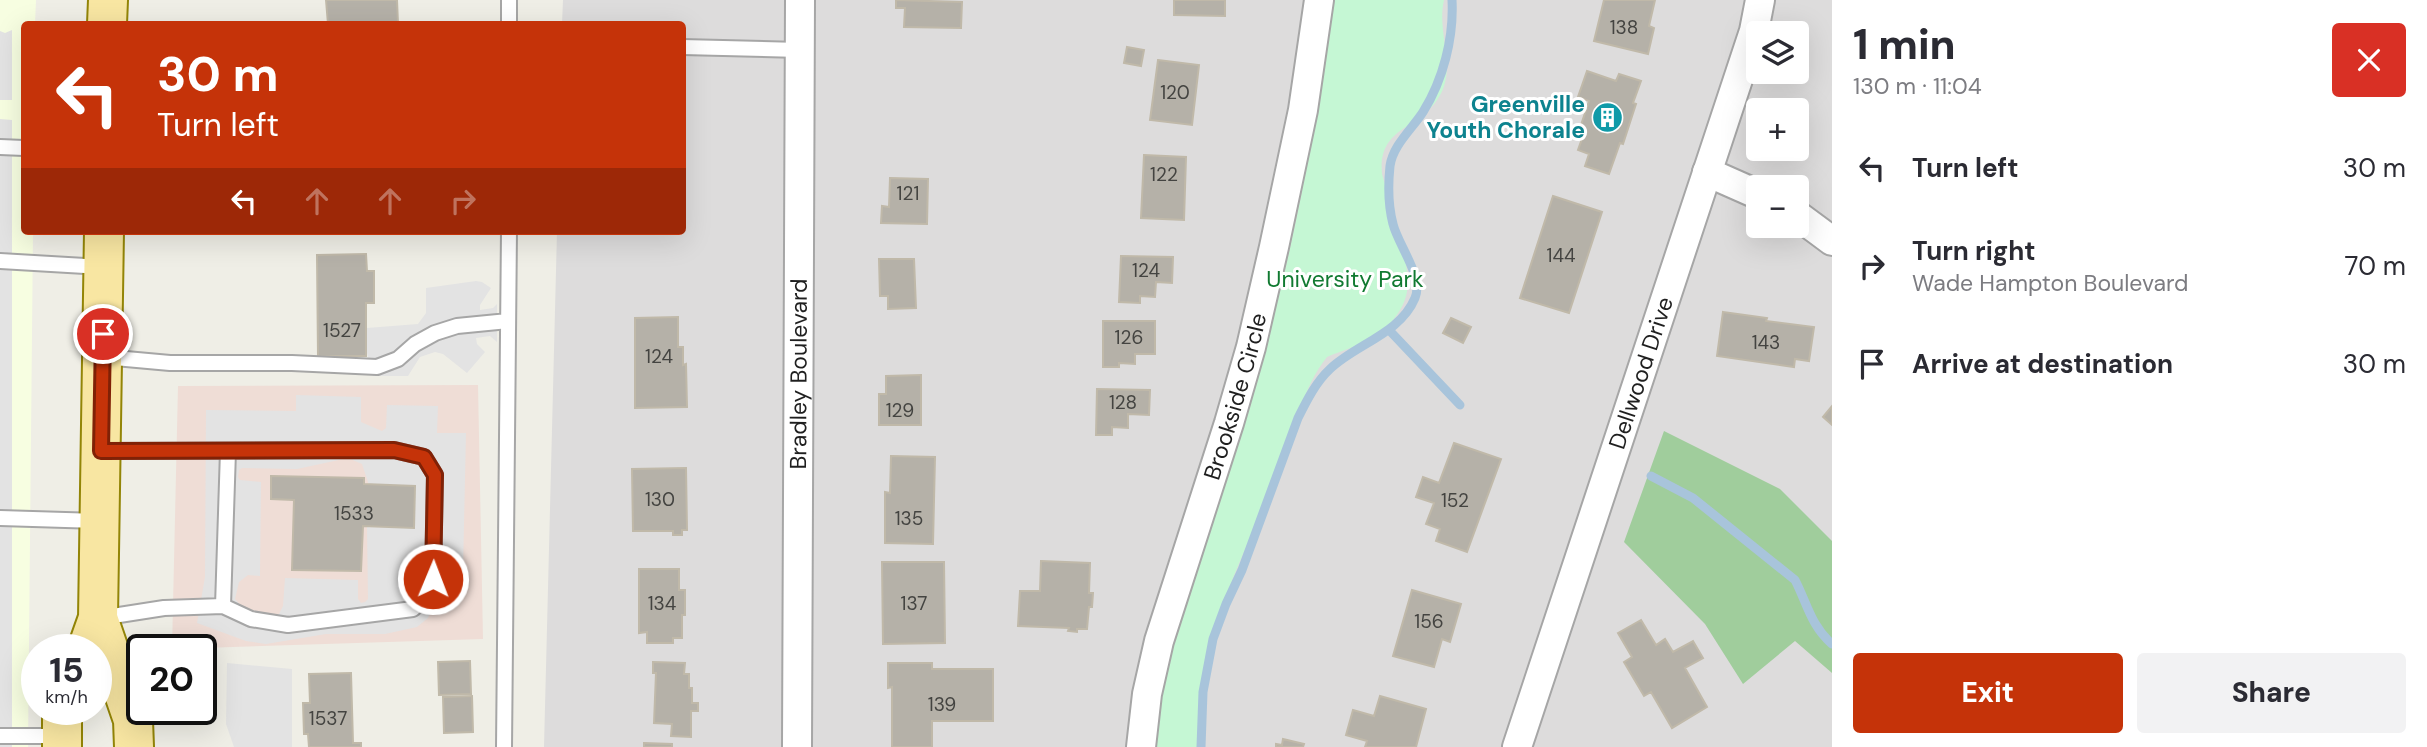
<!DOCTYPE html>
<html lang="en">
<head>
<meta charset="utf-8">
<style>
	:root { --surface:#fff; --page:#f2f2f3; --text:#2b2b33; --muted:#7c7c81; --accent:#c53309 }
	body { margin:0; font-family:"DM Sans",sans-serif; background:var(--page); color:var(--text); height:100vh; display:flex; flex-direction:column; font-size:26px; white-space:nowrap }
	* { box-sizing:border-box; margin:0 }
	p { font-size:23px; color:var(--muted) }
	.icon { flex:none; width:38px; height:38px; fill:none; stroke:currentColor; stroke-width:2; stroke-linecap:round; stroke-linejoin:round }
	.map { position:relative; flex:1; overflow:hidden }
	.drawer { display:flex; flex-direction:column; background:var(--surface); width:595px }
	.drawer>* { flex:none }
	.guide { position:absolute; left:21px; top:21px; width:665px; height:214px; border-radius:7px; box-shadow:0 7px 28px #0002; background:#c53309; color:#fff; overflow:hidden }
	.controls { position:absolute; left:1746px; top:21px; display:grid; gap:14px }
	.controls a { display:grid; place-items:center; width:63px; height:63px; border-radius:7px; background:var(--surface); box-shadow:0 7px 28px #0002; font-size:35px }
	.speed { position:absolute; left:21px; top:634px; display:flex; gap:14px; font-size:35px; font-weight:700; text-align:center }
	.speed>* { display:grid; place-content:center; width:91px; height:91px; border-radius:50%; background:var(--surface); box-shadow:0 7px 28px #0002; line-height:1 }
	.speed small { font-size:18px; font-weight:400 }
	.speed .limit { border:4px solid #111; border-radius:10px; background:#fff; color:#111 }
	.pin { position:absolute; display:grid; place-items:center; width:60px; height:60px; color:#fff; margin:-30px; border:4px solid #fff; border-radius:50%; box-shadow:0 2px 7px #0007 }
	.me { position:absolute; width:77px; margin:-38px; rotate:1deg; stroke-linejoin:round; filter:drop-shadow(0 0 5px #0008) }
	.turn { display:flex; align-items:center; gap:24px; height:147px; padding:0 21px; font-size:32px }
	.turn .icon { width:91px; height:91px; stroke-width:2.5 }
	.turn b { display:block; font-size:49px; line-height:60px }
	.lanes { display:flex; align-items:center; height:66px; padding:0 21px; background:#0003; justify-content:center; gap:35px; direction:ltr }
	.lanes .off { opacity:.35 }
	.round { display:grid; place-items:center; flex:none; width:74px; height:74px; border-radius:7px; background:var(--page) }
	.headline { display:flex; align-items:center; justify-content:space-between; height:119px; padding:0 21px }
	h1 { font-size:42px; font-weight:800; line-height:52px }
	.action { display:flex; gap:14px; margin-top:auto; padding:14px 21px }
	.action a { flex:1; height:80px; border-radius:7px; background:var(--accent); color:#fff; font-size:28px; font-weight:800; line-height:80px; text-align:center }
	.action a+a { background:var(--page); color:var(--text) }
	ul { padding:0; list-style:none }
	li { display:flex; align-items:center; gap:21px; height:98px; padding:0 21px }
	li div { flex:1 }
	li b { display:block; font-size:26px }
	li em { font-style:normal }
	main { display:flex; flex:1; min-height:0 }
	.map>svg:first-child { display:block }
</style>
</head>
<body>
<main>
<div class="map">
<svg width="1832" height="747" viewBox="0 0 1832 747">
	<rect width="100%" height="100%" fill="#efeee6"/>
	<!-- residential -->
	<path fill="#dddcdc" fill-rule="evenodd" d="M 563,0 L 1832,0 L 1832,747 L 544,747 L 557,231 L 682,231 L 682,24 L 562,24 ZM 1759,33 L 1797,33 L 1797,72 L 1759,72 ZM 1759,110 L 1797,110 L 1797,149 L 1759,149 ZM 1759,187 L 1797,187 L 1797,226 L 1759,226 Z"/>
	<!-- commercial -->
	<path fill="#efddd6" d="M 478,385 L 483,639 L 172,649 L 178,386 Z"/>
	<!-- education -->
	<path fill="#f7fee1" d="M 0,0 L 36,0 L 35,24 L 24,24 L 24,231 L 33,231 L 28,747 L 0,747 Z"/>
	<!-- forest -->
	<path fill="#a0cd9c" d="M 1664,431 L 1780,489 L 1832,541 L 1832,673 L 1795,641 L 1743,684 L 1705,624 L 1624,542 Z"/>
	<!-- park -->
	<path fill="#c5f7d4" d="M 1334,0 L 1444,0 C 1436,35 1459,69 1437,100 C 1416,131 1378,127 1382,174 C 1390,203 1414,269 1406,296 C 1403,308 1394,320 1386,328 C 1371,343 1345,349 1327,357 C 1303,387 1294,430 1281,465 C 1259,523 1227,580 1213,640 C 1205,675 1204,712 1199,747 L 1153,747 C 1165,627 1215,514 1250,400 C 1290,270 1315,134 1334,0 Z"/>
	<!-- parking -->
	<path fill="#e3e3e3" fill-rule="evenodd" d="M 12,30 L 12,100 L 0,100 L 0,31 L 5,33 Z
		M 0,119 L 12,120 L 12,747 L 0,747 Z
		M 476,281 L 482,282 L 491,288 L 480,305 L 480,310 L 493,308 L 497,304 L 497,342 L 490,336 L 476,338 L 477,344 L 485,352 L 467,373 L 443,354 L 435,352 L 420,357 L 408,376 L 373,376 L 367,353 L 367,328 L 418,324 L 426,313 L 426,288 Z
		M 296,395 L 361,397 L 361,422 L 382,431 L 386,428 L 387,405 L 438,406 L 437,433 L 466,433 L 463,570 L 442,569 L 438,572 L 438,599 L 428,618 L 417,627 L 385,634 L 326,634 L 266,644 L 246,641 L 197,623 L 205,577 L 206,410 L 296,411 ZM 348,458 L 362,464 L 369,485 L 415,486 L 414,528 L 367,527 L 368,599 L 365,602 L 361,603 L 358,599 L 358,580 L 285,578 L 283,606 L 279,614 L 275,616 L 257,613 L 242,607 L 235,599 L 239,582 L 248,575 L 260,576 L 261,482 L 240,480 L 238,477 L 239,470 L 242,468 L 297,469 Z
		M 227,663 L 292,669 L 292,747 L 234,747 L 226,724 Z"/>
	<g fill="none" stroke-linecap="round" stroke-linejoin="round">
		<!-- stream -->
		<path stroke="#a8c4db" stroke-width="9" d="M 1389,330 L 1460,405
			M 1651,476 L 1693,498 L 1795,580 C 1807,603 1811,626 1832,644
			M 1201,747 L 1203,692 L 1213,639 L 1226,604 L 1242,570 L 1298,418 C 1307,400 1316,382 1330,369 C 1356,344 1400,334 1415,298 C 1424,277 1398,245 1393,224 C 1388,205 1388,185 1390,166 C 1393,145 1412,129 1423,112 C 1443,80 1454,38 1452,0"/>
	</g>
	<!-- building -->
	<path fill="#b5b1a8" stroke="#c0b9a9" stroke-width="2" d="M 326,0 L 397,0 L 398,24 L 328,24 Z
		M 896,0 L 962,2 L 961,28 L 904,27 L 905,8 L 896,8 Z
		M 1174,0 L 1225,0 L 1225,16 L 1174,15 Z
		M 1604,0 L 1655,0 L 1649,26 L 1654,28 L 1648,54 L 1594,41 Z
		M 1127,47 L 1144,50 L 1141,66 L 1124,63 Z
		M 1158,60 L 1199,65 L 1192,125 L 1150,120 Z
		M 1587,71 L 1616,81 L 1619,74 L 1641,81 L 1633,103 L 1636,104 L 1623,144 L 1620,143 L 1609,174 L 1585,166 L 1589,154 L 1578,150 L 1584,133 L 1579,131 L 1589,101 L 1578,97 Z
		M 1144,155 L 1186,157 L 1184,220 L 1141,218 Z
		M 890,178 L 928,179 L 927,224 L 881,223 L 882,206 L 889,207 Z
		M 1553,196 L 1602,212 L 1569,313 L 1520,298 Z
		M 366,254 L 367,271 L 374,271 L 374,303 L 366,303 L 366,356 L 318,356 L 317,255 Z
		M 1121,256 L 1173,257 L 1172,283 L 1156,282 L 1155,297 L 1140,296 L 1140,303 L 1119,302 Z
		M 879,259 L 914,259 L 916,308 L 888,309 L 888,296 L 880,296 Z
		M 1723,312 L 1767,318 L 1766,321 L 1814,327 L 1809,361 L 1795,359 L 1794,367 L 1717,356 Z
		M 678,317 L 678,347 L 683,347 L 683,365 L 686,364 L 687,407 L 635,408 L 635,318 Z
		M 1451,318 L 1471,327 L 1463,343 L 1443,333 Z
		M 1103,321 L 1155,321 L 1155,354 L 1135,354 L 1135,364 L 1119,363 L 1119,367 L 1103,367 Z
		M 921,375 L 921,425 L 879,425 L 879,394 L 886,394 L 886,376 Z
		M 1097,389 L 1150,390 L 1149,415 L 1128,414 L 1128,428 L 1112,427 L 1112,435 L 1096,435 Z
		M 1832,406 L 1832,425 L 1823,417 Z
		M 1454,443 L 1501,459 L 1467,552 L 1436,541 L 1440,529 L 1426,524 L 1434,503 L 1416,497 L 1423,477 L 1439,483 Z
		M 891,456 L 935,457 L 933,544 L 885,543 L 885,492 L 890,493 Z
		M 686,468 L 687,530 L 682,530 L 682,535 L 673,535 L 673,531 L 633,531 L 632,469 Z
		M 271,476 L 364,478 L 364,484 L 415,486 L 414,528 L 363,526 L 361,571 L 292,570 L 294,500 L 271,499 Z
		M 1041,561 L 1090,563 L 1089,593 L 1093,593 L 1092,607 L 1089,607 L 1087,629 L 1077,629 L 1077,632 L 1068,631 L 1069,628 L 1018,626 L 1020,591 L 1040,591 Z
		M 882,562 L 944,562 L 945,643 L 883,644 Z
		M 639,569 L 679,569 L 679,590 L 685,590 L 685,615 L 682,615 L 682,638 L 673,638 L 673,643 L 647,643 L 647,632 L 639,633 Z
		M 1412,590 L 1461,604 L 1450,642 L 1442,639 L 1434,667 L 1393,656 Z
		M 1641,620 L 1656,645 L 1665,639 L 1673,652 L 1693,641 L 1703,658 L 1685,668 L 1707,707 L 1672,728 L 1651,692 L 1644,696 L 1624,662 L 1632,657 L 1618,633 Z
		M 470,661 L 471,694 L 439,695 L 438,662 Z
		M 653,662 L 685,663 L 684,674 L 689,674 L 689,688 L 692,688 L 692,703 L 698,703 L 698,711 L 691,711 L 691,737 L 671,736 L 672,724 L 654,723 L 656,673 L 653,673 Z
		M 888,663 L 932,663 L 932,669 L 993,669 L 993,721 L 932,721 L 932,747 L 892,747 L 892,687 L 888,688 Z
		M 351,673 L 353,743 L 361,743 L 361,747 L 309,747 L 308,734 L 304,734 L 303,703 L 310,703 L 309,674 Z
		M 472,696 L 473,732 L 444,733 L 443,697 Z
		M 1380,696 L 1426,709 L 1416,747 L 1365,747 L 1367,741 L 1346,735 L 1353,710 L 1374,716 Z
		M 1283,739 L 1304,744 L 1303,747 L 1276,747 L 1276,744 L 1282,745 Z
		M 644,743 L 672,744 L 672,747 L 644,747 Z"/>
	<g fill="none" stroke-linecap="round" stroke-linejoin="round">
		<defs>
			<path id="lane" d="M 509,24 L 509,0
				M 682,47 L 800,50
				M 0,147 L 24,148
				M 0,261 L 102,267
				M 104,357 L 170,363 L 292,363 L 377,367 L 398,359 L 415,344 L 435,333 L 457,326 L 508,321
				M 0,518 L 98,521
				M 223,606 L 228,451
				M 100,618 L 164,608 L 223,606 L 251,619 L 288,625 L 413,609 L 430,593 L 433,579 L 435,475 L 424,457 L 394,450 L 101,451
				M 0,736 L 61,736
				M 504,747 L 509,231"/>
			<g id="street">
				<path d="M 1707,172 L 1759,195"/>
				<path d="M 1797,215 L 1832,241"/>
				<path id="s1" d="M 797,747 L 800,0"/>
				<path id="s2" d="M 1141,747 L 1147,694 L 1159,641 L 1229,423 L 1251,347 L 1274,247 L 1303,110 L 1319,0"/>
				<path id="s3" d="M 1517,747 L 1754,31 L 1760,0"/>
			</g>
			<path id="primary" d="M 107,24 L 108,0
				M 98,618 L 133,720 L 134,747
				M 87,649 L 98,618 L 104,231
				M 62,747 L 62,716 L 65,709"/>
		</defs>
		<!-- lane casing -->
		<use href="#lane" stroke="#a6a6a6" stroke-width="18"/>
		<!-- street casing -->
		<use href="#street" stroke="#a6a6a6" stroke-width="32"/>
		<!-- primary casing -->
		<use href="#primary" stroke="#938507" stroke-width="42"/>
		<!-- lane -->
		<use href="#lane" stroke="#fff" stroke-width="14"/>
		<!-- street -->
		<use href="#street" stroke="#fff" stroke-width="28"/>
		<!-- primary -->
		<use href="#primary" stroke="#f8e6a2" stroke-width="38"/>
	</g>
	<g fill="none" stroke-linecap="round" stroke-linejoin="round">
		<defs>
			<path id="route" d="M 103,334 L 101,451 L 394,450 L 424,457 L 435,475 L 433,579"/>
		</defs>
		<!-- route casing -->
		<use href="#route" stroke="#802106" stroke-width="18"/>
		<!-- route -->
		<use href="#route" stroke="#c53309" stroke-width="12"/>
	</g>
	<!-- icons -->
	<defs>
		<symbol id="building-disc" viewBox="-11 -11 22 22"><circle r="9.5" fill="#0f9aa8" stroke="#fff"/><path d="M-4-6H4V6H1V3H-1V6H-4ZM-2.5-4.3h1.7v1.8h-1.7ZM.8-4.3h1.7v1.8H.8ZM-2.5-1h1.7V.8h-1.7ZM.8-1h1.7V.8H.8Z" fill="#fff"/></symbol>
	</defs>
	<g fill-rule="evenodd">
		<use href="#building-disc" x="1590" y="100" width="35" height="35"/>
	</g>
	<g text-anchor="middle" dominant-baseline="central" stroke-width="6" stroke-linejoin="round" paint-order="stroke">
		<!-- number labels -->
		<g font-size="19" fill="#444441">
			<text x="1624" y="27">138</text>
			<text x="1175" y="92">120</text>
			<text x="1164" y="174">122</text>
			<text x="908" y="193">121</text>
			<text x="1561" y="255">144</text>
			<text x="1146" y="270">124</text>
			<text x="342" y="330">1527</text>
			<text x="1129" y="337">126</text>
			<text x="1766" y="342">143</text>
			<text x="659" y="356">124</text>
			<text x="1123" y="402">128</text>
			<text x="900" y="410">129</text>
			<text x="660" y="499">130</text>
			<text x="1455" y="500">152</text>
			<text x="354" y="513">1533</text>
			<text x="909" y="518">135</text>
			<text x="662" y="603">134</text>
			<text x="914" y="603">137</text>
			<text x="1429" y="621">156</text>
			<text x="942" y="704">139</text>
			<text x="328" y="718">1537</text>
		</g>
		<!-- culture labels -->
		<g font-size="23" font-weight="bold" fill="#0d838f" stroke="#fff" text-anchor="end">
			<text x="1585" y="104">Greenville<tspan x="1585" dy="26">Youth Chorale</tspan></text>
		</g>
		<!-- park labels -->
		<g font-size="23" fill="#117a31" stroke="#fff">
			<text x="1345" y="279">University Park</text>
		</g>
		<!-- street labels -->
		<g font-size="23" fill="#1f1f1f" stroke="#fff">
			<text stroke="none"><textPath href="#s1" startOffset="373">Bradley Boulevard</textPath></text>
			<text stroke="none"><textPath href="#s3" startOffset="394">Dellwood Drive</textPath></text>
			<text stroke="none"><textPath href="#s2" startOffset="364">Brookside Circle</textPath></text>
		</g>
	</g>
</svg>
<div class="controls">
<a><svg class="icon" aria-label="layers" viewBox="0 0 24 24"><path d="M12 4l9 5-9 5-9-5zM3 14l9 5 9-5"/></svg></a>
<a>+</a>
<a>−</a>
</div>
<div class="speed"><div>15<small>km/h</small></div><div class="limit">20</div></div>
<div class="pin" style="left:103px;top:334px;background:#d93025"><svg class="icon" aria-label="arrive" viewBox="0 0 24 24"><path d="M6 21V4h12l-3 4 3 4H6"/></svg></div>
<svg class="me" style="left:433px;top:579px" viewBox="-20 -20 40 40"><circle r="17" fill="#c53309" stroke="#fff" stroke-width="3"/><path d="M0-11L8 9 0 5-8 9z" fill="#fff"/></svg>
<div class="guide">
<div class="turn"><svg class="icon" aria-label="left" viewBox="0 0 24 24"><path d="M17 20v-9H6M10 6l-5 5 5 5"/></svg><div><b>30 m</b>Turn left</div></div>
<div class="lanes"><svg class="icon" aria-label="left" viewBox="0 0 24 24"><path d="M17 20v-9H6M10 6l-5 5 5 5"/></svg><svg class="icon off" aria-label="ahead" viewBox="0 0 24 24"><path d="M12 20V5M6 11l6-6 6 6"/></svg><svg class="icon off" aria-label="ahead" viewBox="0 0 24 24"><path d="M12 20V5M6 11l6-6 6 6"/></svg><svg class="icon off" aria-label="right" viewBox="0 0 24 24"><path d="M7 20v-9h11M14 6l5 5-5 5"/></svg></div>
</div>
</div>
<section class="drawer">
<div class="headline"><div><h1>1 min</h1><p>130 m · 11:04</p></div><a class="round" style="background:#d93025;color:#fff"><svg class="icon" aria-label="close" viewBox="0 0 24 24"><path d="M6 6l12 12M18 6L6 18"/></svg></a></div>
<ul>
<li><svg class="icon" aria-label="left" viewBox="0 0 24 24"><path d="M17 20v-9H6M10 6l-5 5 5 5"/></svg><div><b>Turn left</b></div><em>30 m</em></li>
<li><svg class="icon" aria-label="right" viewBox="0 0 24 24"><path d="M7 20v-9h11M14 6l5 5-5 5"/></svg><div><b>Turn right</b><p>Wade Hampton Boulevard</p></div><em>70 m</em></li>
<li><svg class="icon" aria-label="arrive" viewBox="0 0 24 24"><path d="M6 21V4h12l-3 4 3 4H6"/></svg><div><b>Arrive at destination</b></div><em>30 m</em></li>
</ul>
<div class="action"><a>Exit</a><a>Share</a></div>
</section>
</main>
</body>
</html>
